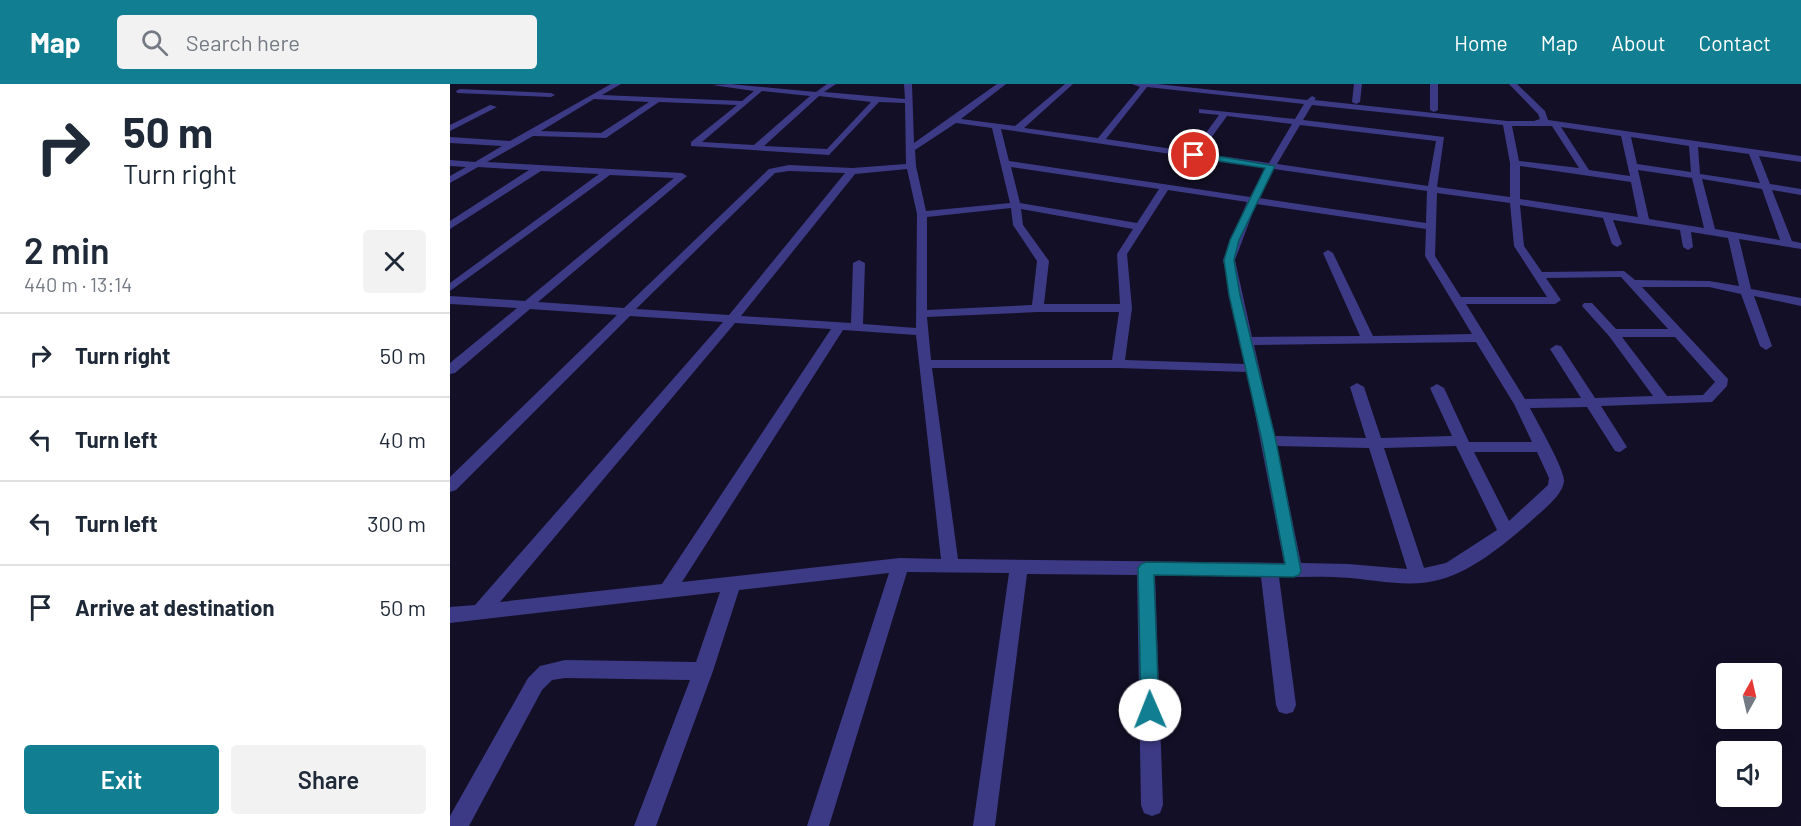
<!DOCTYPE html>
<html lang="en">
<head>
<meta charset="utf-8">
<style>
	:root { --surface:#fff; --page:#f2f2f3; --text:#1f2937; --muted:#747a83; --line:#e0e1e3; --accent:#117e91 }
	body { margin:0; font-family:Barlow,sans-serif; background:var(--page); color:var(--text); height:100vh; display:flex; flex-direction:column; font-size:22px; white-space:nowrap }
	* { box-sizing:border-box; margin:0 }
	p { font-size:20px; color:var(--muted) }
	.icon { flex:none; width:33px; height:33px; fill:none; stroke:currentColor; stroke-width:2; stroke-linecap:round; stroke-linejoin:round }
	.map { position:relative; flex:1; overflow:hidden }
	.sheet { display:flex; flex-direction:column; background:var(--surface); width:450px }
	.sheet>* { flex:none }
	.guide { background:#fff; color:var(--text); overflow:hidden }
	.needle { width:39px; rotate:8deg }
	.tools { position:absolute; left:1266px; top:579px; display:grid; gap:12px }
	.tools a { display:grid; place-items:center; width:66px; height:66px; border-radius:6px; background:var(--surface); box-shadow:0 6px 24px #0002; font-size:30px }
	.pin { position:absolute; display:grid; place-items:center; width:51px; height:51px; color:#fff; margin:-26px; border:3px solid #fff; border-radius:50%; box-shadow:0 2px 6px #0007 }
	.me { position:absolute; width:66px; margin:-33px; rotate:359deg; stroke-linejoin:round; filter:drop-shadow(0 0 4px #0008) }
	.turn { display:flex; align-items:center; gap:21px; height:126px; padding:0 24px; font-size:27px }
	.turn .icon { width:78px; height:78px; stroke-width:2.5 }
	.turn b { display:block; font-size:42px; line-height:51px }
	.round { display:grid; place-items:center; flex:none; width:63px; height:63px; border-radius:6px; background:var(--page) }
	.headline { display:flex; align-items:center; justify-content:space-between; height:102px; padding:0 24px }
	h1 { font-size:36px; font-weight:600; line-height:45px }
	.button { display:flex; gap:12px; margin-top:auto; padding:12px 24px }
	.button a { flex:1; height:69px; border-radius:6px; background:var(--accent); color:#fff; font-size:24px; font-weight:600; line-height:69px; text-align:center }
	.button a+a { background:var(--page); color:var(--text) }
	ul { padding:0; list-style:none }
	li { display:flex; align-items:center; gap:18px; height:84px; padding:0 24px; border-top:2px solid var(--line) }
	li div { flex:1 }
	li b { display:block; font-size:22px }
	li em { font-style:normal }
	header { display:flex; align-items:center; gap:36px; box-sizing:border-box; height:84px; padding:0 30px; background:var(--accent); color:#fff }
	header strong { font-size:28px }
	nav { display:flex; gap:33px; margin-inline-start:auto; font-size:21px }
	.search { width:420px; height:54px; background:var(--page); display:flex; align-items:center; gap:15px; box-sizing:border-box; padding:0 21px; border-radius:6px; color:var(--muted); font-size:22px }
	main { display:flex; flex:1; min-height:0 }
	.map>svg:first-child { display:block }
</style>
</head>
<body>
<header>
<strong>Map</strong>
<div class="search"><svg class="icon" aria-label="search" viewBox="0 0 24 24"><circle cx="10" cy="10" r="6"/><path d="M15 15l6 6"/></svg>Search here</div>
<nav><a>Home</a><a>Map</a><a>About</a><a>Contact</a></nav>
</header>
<main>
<section class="sheet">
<div class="guide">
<div class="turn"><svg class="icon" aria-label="right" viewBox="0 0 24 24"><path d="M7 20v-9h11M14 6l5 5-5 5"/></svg><div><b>50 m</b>Turn right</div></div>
</div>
<div class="headline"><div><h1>2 min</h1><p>440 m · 13:14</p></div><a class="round"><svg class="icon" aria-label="close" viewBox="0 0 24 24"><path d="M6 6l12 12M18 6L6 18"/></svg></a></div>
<ul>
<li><svg class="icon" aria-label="right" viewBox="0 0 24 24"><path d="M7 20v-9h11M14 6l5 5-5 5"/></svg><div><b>Turn right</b></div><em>50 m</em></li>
<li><svg class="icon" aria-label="left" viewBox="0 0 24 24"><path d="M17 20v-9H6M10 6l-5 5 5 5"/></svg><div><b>Turn left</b></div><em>40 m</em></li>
<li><svg class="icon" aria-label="left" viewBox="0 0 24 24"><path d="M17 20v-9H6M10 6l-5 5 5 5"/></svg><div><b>Turn left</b></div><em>300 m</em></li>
<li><svg class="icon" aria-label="arrive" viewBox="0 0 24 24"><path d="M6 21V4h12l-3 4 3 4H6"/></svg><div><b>Arrive at destination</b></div><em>50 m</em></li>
</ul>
<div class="button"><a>Exit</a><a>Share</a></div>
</section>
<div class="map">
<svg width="1351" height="742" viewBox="0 0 1351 742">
	<rect width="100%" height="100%" fill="#130f26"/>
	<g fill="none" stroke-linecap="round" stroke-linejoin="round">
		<!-- minor -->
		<path fill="#3d3a85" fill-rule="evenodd" d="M 161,0 L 171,0 L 152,11 L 292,17 L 304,7 L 262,1 L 280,0 L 366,8 L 377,0 L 386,0 L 374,8 L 455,15 L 454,0 L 462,0 L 464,59 L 547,0 L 556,0 L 511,35 L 565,42 L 615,0 L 623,0 L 574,44 L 648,54 L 690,3 L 682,0 L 707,0 L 857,16 L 862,12 L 866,14 L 864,16 L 1057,37 L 1084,37 L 1090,35 L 1088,30 L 1059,0 L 1067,0 L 1095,27 L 1098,36 L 1351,72 L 1351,78 L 1309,72 L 1320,100 L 1351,105 L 1351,111 L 1322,106 L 1342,157 L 1351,159 L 1351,165 L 1289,155 L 1301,205 L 1351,214 L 1351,222 L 1304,212 L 1322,262 L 1316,266 L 1310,262 L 1291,210 L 1259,203 L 1192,203 L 1278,295 L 1277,302 L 1262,318 L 1151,322 L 1177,363 L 1170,368 L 1165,367 L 1137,323 L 1080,324 C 1087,338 1115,386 1114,397 C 1113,412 1090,428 1080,438 C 1054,460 1025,485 992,495 C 963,504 931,497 901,494 C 877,492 852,493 829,493 L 846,621 L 843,628 L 836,630 L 829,628 L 826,621 L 811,493 L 705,491 L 713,721 L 710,729 L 702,732 L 694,729 L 691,721 L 687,491 L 577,490 L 545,742 L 523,742 L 559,489 L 457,488 L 379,742 L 357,742 L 439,489 L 289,506 L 263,587 L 206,742 L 184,742 L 240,596 L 115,594 L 102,596 L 92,606 L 19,742 L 0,742 L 0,732 L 78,594 L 90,582 L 115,576 L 246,578 L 270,508 L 0,539 L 0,523 L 25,521 L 273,238 L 180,232 L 6,406 L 0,408 L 0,393 L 167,231 L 80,225 L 5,289 L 0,290 L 0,279 L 67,224 L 0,220 L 0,212 L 75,217 L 224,94 L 160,91 L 0,207 L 0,199 L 149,90 L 91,87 L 0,145 L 0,137 L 79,86 L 28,83 L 0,99 L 0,92 L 16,83 L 0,82 L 0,76 L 25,78 L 52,62 L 0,59 L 0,53 L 60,57 ZM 697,3 L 854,20 L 845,35 L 749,25 L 749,29 L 769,31 L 742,68 L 656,55 ZM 312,7 L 360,12 L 304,61 L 252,58 ZM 369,12 L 421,18 L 377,65 L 314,62 ZM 144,15 L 199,18 L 151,49 L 91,47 ZM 209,18 L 287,21 L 241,58 L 241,62 L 379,71 L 429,18 L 455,19 L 456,80 L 402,84 L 339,81 L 319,85 L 174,224 L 88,218 L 237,92 L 232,89 L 37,78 L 83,52 L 156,54 ZM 862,21 L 1053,41 L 1060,79 L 1060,113 L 987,103 L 994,53 L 853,36 ZM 777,32 L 842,40 L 819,79 L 750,69 ZM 506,39 L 542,44 L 560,119 L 476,127 L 466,82 L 465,66 ZM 850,41 L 986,57 L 978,102 L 827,80 ZM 1062,42 L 1102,42 L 1129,84 L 1069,77 ZM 1111,43 L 1171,52 L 1180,92 L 1139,86 ZM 551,45 L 816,84 L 800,113 L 559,77 ZM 1181,53 L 1239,62 L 1241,88 L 1187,80 ZM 1248,63 L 1299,70 L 1310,99 L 1250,90 ZM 1070,82 L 1181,98 L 1188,133 L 1070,115 ZM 561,83 L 709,105 L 687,139 L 570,119 ZM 457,85 L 467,130 L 466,244 L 413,240 L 415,179 L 409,176 L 403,179 L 401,239 L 291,232 L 405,90 ZM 824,85 L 977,107 L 976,139 L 809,114 ZM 1188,86 L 1242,94 L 1254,144 L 1199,135 ZM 339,87 L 395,89 L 279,231 L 186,225 L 325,89 ZM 1252,95 L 1312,105 L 1330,156 L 1265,145 ZM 718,106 L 797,118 L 773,176 L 790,255 L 789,257 L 795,280 L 675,276 L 682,224 L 677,170 ZM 987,109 L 1060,119 L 1064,162 L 1097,213 L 1011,213 L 985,172 ZM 806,120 L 976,145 L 975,172 L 1022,250 L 923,252 L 883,169 L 878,166 L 873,169 L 910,252 L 802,253 L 785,176 ZM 1070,121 L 1153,134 L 1162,160 L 1167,163 L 1172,160 L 1163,136 L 1230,146 L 1233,163 L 1238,166 L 1243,163 L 1241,148 L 1278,154 L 1289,202 L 1259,197 L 1185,196 L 1174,187 L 1092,188 L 1074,162 ZM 561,124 L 563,141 L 587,177 L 582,221 L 477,226 L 477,133 ZM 571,125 L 683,145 L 667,170 L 670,220 L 594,220 L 599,177 L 573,141 ZM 1171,193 L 1218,245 L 1166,245 L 1142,219 L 1134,219 L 1132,222 L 1159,252 L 1203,312 L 1145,314 L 1111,262 L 1106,261 L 1100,265 L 1131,314 L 1075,315 L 1016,220 L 1105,220 L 1111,216 L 1096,194 ZM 588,228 L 669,228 L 662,276 L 481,276 L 477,233 ZM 285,239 L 381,245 L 212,500 L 50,518 ZM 393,246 L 466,251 L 491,475 L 450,474 L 232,498 ZM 1172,253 L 1225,253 L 1265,298 L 1253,311 L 1217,312 ZM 1026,258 L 1064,320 L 1082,358 L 1019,358 L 994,304 L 987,300 L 980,304 L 1002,352 L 931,354 L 914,303 L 907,299 L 900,303 L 916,354 L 825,352 L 804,261 ZM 482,284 L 668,284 L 797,288 L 834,479 L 508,475 ZM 827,362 L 919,364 L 957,485 L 898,480 L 851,479 ZM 1006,362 L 1047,446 L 996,479 L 974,484 L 934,364 ZM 1024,368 L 1087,368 L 1099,394 L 1098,401 L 1059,437 Z
			M 904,0 L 912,0 L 910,18 L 906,20 L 902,18 Z
			M 980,0 L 988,0 L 988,26 L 984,28 L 980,26 Z
			M 10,5 L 101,9 L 105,11 L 101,13 L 7,9 L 6,7 Z
			M 40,21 L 47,23 L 0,47 L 0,41 Z"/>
	</g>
	<!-- route -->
	<path fill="#117e91" stroke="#0b525e" stroke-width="1.5" d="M 744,68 L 825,82 L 789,156 L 784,176 L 790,211 L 826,357 L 851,487 L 849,491 L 844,493 L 704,491 L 709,626 L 706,632 L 700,635 L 693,632 L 691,626 L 688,484 L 691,480 L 696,478 L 835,480 L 812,357 L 779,211 L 774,176 L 780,156 L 815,84 L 741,73 L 741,69 Z"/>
</svg>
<div class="tools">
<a><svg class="needle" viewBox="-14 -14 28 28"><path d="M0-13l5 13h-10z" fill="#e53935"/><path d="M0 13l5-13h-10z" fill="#747a83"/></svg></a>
<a><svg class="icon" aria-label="sound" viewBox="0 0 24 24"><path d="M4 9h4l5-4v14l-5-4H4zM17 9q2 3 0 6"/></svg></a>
</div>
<div class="pin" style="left:744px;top:71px;background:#d93025"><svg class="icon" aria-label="arrive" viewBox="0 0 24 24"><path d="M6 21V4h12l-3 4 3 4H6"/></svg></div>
<svg class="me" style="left:700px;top:626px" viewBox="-20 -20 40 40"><circle r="19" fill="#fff"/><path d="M0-13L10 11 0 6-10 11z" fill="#117e91"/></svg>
</div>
</main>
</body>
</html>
